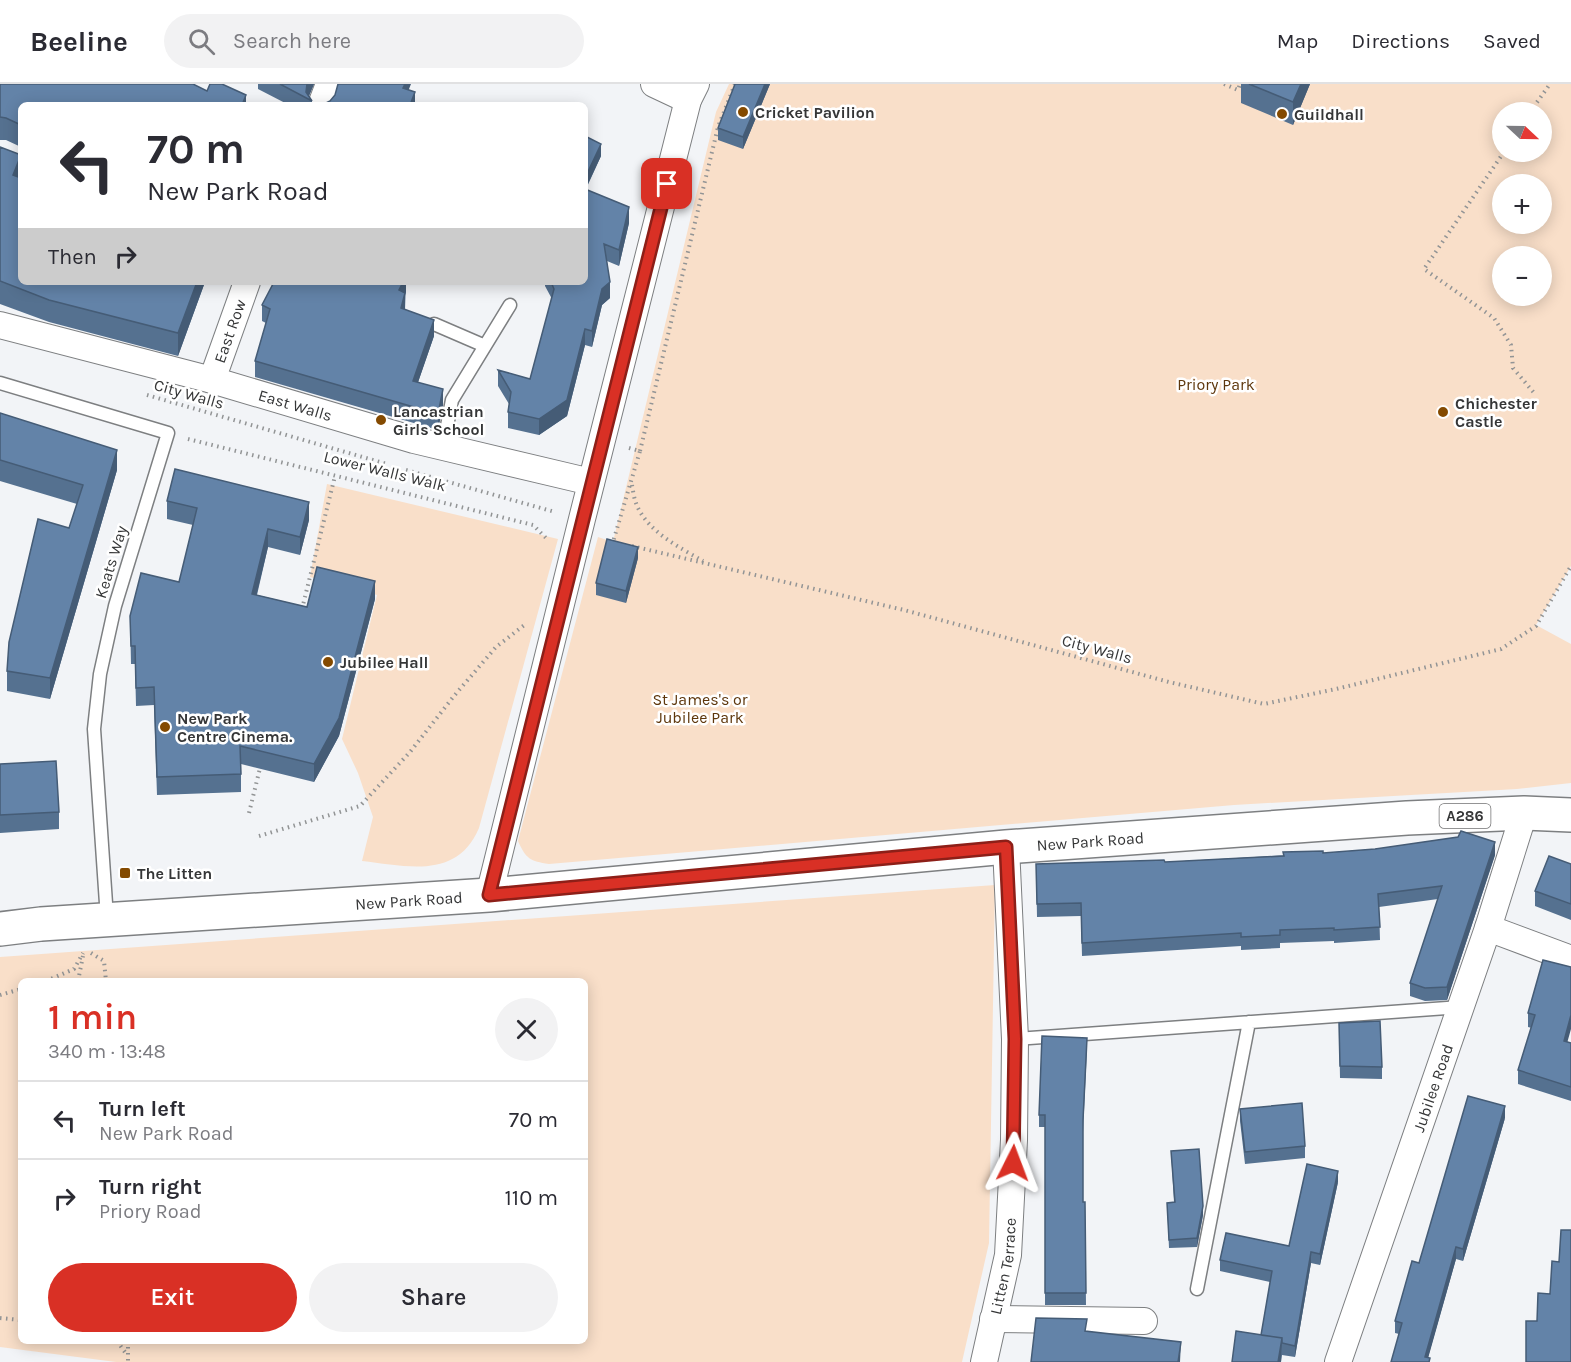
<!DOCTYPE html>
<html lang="en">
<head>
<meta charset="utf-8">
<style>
	:root { --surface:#fff; --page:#f2f2f3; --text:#2b2b33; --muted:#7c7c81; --line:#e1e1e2; --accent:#d93025 }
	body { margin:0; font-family:Karla,sans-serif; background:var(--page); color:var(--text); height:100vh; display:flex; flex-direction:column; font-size:22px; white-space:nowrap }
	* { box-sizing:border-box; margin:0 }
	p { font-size:20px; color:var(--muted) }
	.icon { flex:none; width:33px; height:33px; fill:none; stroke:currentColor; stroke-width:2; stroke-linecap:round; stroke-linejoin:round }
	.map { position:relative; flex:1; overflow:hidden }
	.panel { position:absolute; left:18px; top:894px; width:570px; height:366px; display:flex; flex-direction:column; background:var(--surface); border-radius:9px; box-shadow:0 3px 15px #0003 }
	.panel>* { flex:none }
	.banner { position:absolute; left:18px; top:18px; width:570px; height:183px; border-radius:9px; box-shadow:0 3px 15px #0003; background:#fff; color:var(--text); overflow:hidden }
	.needle { width:39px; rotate:112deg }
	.controls { position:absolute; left:1492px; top:18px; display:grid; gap:12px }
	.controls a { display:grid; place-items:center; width:60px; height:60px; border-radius:50%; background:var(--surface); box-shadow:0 3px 15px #0003; font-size:30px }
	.pin { position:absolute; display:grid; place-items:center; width:51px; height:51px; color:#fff; margin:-26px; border-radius:12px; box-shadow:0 3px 9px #0006 }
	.me { position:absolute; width:66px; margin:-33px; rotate:3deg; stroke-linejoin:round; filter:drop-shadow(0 0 4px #0008) }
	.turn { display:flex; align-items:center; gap:21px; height:126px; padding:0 30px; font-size:27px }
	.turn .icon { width:78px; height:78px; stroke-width:2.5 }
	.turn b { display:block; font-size:42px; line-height:51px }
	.then { display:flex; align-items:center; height:57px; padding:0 30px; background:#0003; gap:12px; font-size:22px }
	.round { display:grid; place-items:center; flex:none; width:63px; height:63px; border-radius:32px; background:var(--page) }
	.headline { display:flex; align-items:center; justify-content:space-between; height:102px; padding:0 30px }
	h1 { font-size:36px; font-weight:600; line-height:45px; color:var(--accent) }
	.button { display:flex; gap:12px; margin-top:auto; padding:12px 30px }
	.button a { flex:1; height:69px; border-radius:36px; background:var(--accent); color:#fff; font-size:24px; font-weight:600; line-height:69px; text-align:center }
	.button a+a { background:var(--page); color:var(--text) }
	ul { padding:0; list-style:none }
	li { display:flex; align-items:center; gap:18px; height:78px; padding:0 30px; border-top:2px solid var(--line) }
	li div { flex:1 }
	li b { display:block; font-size:22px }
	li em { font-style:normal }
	header { display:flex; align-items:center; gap:36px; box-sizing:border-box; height:84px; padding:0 30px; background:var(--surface); border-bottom:2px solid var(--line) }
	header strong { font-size:28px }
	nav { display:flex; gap:33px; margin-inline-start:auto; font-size:21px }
	.search { width:420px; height:54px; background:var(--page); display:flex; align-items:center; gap:15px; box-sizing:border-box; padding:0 21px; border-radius:33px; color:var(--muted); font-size:22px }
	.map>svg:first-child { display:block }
</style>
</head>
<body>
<header>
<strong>Beeline</strong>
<div class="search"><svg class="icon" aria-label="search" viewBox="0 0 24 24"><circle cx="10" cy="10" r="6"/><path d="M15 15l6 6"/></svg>Search here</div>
<nav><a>Map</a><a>Directions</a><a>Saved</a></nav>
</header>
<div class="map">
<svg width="1571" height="1278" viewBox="0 0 1571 1278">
	<rect width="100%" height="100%" fill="#f2f4f7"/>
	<!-- green -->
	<path fill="#f9dfc9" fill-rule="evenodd" d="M 729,0 L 1571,0 L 1571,482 L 1536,541 L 1571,560 L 1571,699 L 1517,705 L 1234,721 L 549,780 C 530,777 526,775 518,757 L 598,453 L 613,458 L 716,28 ZM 1503,28 L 1542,28 L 1542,68 L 1503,68 ZM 1503,100 L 1542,100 L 1542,140 L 1503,140 ZM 1503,172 L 1542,172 L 1542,212 L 1503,212 Z
		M 327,400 L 558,455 L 479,744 C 457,796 407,782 362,777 L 373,733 L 358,689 L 342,655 L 377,511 L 310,493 Z
		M 995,801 L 989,1159 L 962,1278 L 116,1278 L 0,1263 L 0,873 ZM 21,897 L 585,897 L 585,1257 L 21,1257 Z"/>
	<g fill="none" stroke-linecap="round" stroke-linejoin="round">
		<defs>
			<path id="lane" d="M 434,240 L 485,262
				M 0,299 L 168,349 L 115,522 L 100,590 L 94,645 L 107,834
				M 443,363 L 452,316 L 510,221
				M 1015,955 L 1461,923
				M 1197,1205 L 1249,938"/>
			<g id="street">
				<path d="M 654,0 L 688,16"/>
				<path d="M 321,21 L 329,0"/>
				<path id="s1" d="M 0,241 L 212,296 L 414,356 L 591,398"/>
				<path id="s2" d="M 212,296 L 247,198"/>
				<path d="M 489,811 L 582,435 L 688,16 L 696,0"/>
				<path d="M 1488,844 L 1571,875"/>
				<path d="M 993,1235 L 1144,1237"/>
				<path id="s3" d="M 984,1278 L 1008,1171 L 1014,1056 L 1015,955 L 1006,763"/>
				<path id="s4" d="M 1338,1278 L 1488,844 L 1524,729"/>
			</g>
			<g id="primary">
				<path id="s5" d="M 0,845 L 41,840 L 489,811 L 1006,763 L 1407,734 L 1524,729 L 1571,731"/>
			</g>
		</defs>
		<!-- lane casing -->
		<use href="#lane" stroke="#7d7f81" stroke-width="15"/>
		<!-- street casing -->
		<use href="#street" stroke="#7d7f81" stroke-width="28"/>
		<!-- primary casing -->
		<use href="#primary" stroke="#7d7f81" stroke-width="36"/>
		<!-- path -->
		<path stroke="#929495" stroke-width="4" stroke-dasharray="1.5 4.5" stroke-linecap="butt" d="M 1224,0 L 1238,6 L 1240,0
			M 1530,28 L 1550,0
			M 1504,68 L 1424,185 L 1494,234 L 1511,261 L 1513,284 L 1535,310
			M 147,311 L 387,380
			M 188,355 L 533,441 L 548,456
			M 640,367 L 718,43 L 735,0
			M 406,386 L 555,428
			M 632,401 C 633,407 634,414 636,419 C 646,447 679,463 703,477
			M 616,459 L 613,458 L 640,367 L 629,364
			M 632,462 L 904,526 L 1169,598 L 1264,620 L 1336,605 L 1501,565 L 1536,542 L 1571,482
			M 302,525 L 335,392
			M 249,729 L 261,680
			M 259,752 L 360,722 L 410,668 L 454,612 L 496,563 L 527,539
			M 91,869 L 104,877 L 106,897
			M 46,897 L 74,885 L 83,869
			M 78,897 L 83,872
			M 0,911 L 21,905
			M 0,1234 L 21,1236
			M 117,1257 L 127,1271
			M 128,1257 L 128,1278"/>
		<!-- lane -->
		<use href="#lane" stroke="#fff" stroke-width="12"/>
		<!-- street -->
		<use href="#street" stroke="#fff" stroke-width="26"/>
		<!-- primary -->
		<use href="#primary" stroke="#fff" stroke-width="33"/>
	</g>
	<!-- wall -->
	<path fill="#557190" d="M 0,0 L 207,7 L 246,21 L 21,21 L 21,63 L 6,56 L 0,56 Z
		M 258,0 L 314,0 L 309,12 L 312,17 L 312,21 L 289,21 L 258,5 Z
		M 735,0 L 770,0 L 743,65 L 718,56 L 718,44 Z
		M 1241,0 L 1310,0 L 1293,41 L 1241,19 Z
		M 585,52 L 601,72 L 586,105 L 629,139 L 619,182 L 607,177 L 610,214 L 602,221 L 592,263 L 585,261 L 567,332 L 539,351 L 508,344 L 508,328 L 509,320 L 498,302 L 498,286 L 530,295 L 552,215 L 545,202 L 545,198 L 585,198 Z
		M 0,63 L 20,94 L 205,198 L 178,272 L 49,238 L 0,220 Z
		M 406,198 L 405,226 L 434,252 L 418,298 L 443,321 L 438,346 L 255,293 L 255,277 L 266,239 L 262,237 L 262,221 Z
		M 0,329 L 117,386 L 50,615 L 7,607 L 7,587 L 69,444 L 77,420 L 0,397 Z
		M 167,417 L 309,436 L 300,471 L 268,463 L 257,511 L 307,523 L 375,515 L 339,652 L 314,698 L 241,680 L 241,708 L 157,711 L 154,621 L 136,622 L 135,580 L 131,580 L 130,532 L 179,498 L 193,441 L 167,435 Z
		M 638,474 L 626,519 L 596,511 L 596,499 Z
		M 0,680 L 59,728 L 59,745 L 0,749 Z
		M 1323,769 L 1495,771 L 1447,916 L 1425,917 L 1410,912 L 1410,899 L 1438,815 L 1379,823 L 1380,856 L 1334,859 L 1334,857 L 1280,859 L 1280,864 L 1241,866 L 1241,862 L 1082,872 L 1081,832 L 1037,833 L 1036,780 L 1165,778 Z
		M 1571,780 L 1571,836 L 1535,822 L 1535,807 Z
		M 1571,883 L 1567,958 L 1571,959 L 1571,1017 L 1518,1000 L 1518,986 L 1532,944 L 1528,943 L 1528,929 Z
		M 1339,939 L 1382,983 L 1382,995 L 1340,994 Z
		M 1087,965 L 1083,1048 L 1083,1118 L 1085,1118 L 1086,1221 L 1045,1221 L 1045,1043 L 1039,1043 L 1039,1031 Z
		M 1240,1025 L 1305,1062 L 1305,1074 L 1245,1080 L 1240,1037 Z
		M 1505,1034 L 1463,1177 L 1456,1175 L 1428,1273 L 1430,1278 L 1399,1250 L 1395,1249 L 1395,1237 L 1419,1179 Z
		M 1171,1067 L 1203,1131 L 1197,1163 L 1169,1164 L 1167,1119 L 1174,1118 Z
		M 1338,1098 L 1320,1181 L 1311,1179 L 1295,1273 L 1282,1271 L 1281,1278 L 1232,1278 L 1261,1251 L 1270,1198 L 1220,1187 L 1220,1176 L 1289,1162 Z"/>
	<!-- shaded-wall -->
	<path fill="#455c76" d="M 307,0 L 314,0 L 308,14 L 306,14 Z
		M 405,0 L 411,0 L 403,20 L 403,4 Z
		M 765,0 L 770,0 L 743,65 L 743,53 Z
		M 1301,0 L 1310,0 L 1293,41 L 1293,18 Z
		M 415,8 L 415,21 L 410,21 Z
		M 246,11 L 246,21 L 242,21 Z
		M 601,60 L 601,72 L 585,106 L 585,94 Z
		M 21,71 L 21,94 L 13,114 L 13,91 Z
		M 629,123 L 629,139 L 619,182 L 619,166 Z
		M 197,198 L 205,198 L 178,272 L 178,249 Z
		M 402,198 L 406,198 L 406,208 L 399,222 L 399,206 Z
		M 610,198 L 610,214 L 602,221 L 592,263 L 592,247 L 602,205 Z
		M 405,209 L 405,225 L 401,240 L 401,224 Z
		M 434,236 L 434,252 L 413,313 L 413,297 Z
		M 585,245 L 585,261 L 567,332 L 539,351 L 539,335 Z
		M 443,305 L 443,321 L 438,346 L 438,330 Z
		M 117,366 L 117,386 L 50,615 L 50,594 Z
		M 309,418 L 309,436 L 300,471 L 300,453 Z
		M 268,445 L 268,463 L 252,529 L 252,510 Z
		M 638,463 L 638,474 L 626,519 L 626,507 Z
		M 375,497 L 375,515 L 339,652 L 314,698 L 314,680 Z
		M 1495,758 L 1495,771 L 1447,916 L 1447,903 Z
		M 1571,931 L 1571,945 L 1564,970 L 1564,957 Z
		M 1505,1022 L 1505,1034 L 1463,1177 L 1463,1165 Z
		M 1338,1087 L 1338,1098 L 1320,1181 L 1320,1170 Z
		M 1203,1122 L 1203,1131 L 1197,1163 L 1197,1154 Z
		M 1456,1163 L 1456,1175 L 1427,1278 L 1425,1273 Z
		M 1311,1168 L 1311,1179 L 1295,1273 L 1295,1262 Z
		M 1282,1254 L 1281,1278 L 1278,1278 Z
		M 1181,1258 L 1180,1278 L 1178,1278 Z"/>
	<!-- building -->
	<path fill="#6383a8" stroke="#455c76" stroke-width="1.5" d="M 0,0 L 193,0 L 207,7 L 210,0 L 222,0 L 246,11 L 242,21 L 21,21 L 21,41 L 6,34 L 0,33 Z
		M 280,0 L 307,0 L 306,8 L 312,17 Z
		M 338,0 L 405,0 L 403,4 L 415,8 L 410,21 L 321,21 L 317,19 L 324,20 L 330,17 L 335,11 Z
		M 735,0 L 765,0 L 743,53 L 718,44 Z
		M 1249,0 L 1301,0 L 1293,18 Z
		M 585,52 L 601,60 L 585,94 Z
		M 0,63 L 21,71 L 13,91 L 21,94 L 21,198 L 197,198 L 178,249 L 49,216 L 0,197 Z
		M 585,105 L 629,123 L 619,166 L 604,160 L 610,198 L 602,205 L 592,247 L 585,245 L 567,316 L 539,335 L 508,328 L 511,308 L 498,286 L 530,295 L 554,205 L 551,198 L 585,198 Z
		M 274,198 L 403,198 L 399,206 L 405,209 L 401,224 L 434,236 L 413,297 L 443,305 L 438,330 L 255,277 L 270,225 L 262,221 Z
		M 0,329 L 117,366 L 50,594 L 7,587 L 9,558 L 38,435 L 69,444 L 83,401 L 0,376 Z
		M 175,385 L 309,418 L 300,453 L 268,445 L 252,510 L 307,523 L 317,483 L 375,497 L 339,634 L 314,680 L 240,662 L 241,690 L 157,693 L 154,603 L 136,604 L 135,562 L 131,562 L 130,532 L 141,489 L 179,498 L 197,424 L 167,417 Z
		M 607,455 L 638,463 L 626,507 L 596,499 Z
		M 56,677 L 59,728 L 0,731 L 0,680 Z
		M 1461,747 L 1495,758 L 1447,903 L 1425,904 L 1410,899 L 1442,802 L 1378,810 L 1380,843 L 1334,846 L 1334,844 L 1280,846 L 1280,851 L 1241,853 L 1241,849 L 1082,859 L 1081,819 L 1037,820 L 1036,780 L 1164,776 L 1165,778 L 1284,772 L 1283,768 L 1323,767 L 1323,769 L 1375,765 L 1458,753 Z
		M 1549,772 L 1571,780 L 1571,820 L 1535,807 Z
		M 1543,876 L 1571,883 L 1571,931 L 1564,957 L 1571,959 L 1571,1003 L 1518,986 L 1535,931 L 1528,929 Z
		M 1380,937 L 1382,983 L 1340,982 L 1339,939 Z
		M 1042,952 L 1087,954 L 1083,1036 L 1083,1118 L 1085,1118 L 1086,1209 L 1045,1209 L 1045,1031 L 1039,1031 Z
		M 1468,1012 L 1505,1022 L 1463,1165 L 1456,1163 L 1425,1273 L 1430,1274 L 1429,1278 L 1391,1278 L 1402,1239 L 1395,1237 L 1412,1177 L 1419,1179 Z
		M 1302,1019 L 1305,1062 L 1245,1068 L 1240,1025 Z
		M 1199,1065 L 1203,1122 L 1197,1154 L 1169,1156 L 1167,1119 L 1175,1118 L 1171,1067 Z
		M 1307,1080 L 1338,1087 L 1320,1170 L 1311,1168 L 1295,1262 L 1282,1259 L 1282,1254 L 1261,1251 L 1272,1187 L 1220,1176 L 1226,1149 L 1289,1162 Z
		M 1561,1146 L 1571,1146 L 1571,1278 L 1526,1278 L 1526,1237 L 1537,1237 L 1538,1209 L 1550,1210 L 1552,1177 L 1559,1178 Z
		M 1036,1234 L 1087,1235 L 1085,1247 L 1181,1258 L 1178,1278 L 1031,1278 Z
		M 1236,1247 L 1282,1254 L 1278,1278 L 1232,1278 Z"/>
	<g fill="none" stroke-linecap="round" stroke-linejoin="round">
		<defs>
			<path id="route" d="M 667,100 L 489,811 L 1006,763 L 1015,955 L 1013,1079"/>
		</defs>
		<!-- route casing -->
		<use href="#route" stroke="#8d1f18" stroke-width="15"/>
		<!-- route -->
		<use href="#route" stroke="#d93025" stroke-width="10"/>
	</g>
	<!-- markers -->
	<g fill="#844a00" stroke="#fff" stroke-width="2">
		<circle cx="743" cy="28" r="6"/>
		<circle cx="1282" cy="30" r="6"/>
		<circle cx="1443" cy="328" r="6"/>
		<circle cx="381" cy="336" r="6"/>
		<circle cx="328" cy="578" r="6"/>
		<circle cx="165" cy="643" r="6"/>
		<rect x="119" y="783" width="12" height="12" rx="3"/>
	</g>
	<g text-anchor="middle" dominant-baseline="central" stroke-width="5" stroke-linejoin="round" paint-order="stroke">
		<!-- shield labels -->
		<rect fill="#fff" stroke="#727273" stroke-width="1.5" x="1439.5" y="720" width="51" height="24" rx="4.5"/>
		<g font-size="15" font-weight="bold" fill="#353637">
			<text x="1465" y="732">A286</text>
		</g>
		<!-- poi labels -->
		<g font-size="16" font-weight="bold" fill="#353637" stroke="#fff" text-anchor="start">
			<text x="755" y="28">Cricket Pavilion</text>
			<text x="1294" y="30">Guildhall</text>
			<text x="1455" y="319">Chichester<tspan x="1455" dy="18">Castle</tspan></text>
			<text x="393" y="327">Lancastrian<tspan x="393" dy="18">Girls School</tspan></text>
			<text x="340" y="578">Jubilee Hall</text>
			<text x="177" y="634">New Park<tspan x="177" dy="18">Centre Cinema.</tspan></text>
			<text x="137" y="789">The Litten</text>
		</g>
		<!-- street labels -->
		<g font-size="16" fill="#353637" stroke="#fff">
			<text stroke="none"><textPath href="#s2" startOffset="52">East Row</textPath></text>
			<text transform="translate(189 310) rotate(16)">City Walls</text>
			<text stroke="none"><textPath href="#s1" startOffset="306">East Walls</textPath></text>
			<text transform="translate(385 387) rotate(14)">Lower Walls Walk</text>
			<text transform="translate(111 478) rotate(-73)">Keats Way</text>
			<text transform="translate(1097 565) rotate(15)">City Walls</text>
			<text stroke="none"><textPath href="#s5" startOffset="1094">New Park Road</textPath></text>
			<text stroke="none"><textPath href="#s5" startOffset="410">New Park Road</textPath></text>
			<text stroke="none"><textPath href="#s4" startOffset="290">Jubilee Road</textPath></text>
			<text stroke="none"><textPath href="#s3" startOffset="98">Litten Terrace</textPath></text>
		</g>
		<!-- park labels -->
		<g font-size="16" fill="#5e370c" stroke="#fff">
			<text x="1216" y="300">Priory Park</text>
			<text x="700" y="615">St James's or<tspan x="700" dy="18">Jubilee Park</tspan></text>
		</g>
	</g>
</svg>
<div class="controls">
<a><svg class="needle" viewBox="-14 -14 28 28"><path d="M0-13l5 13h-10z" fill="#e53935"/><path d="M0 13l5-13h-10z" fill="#7c7c81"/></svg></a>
<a>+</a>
<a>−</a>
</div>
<div class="pin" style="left:667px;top:100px;background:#d93025"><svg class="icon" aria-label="arrive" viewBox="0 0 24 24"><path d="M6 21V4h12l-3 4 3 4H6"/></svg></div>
<svg class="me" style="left:1013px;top:1079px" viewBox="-20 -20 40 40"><path d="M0-17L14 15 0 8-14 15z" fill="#d93025" stroke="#fff" stroke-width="4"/></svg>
<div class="banner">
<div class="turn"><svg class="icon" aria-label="left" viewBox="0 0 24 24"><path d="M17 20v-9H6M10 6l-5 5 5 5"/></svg><div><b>70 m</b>New Park Road</div></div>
<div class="then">Then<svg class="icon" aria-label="right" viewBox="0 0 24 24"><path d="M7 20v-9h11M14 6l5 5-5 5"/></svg></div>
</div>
<section class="panel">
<div class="headline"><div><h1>1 min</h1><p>340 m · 13:48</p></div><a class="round"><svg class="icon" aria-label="close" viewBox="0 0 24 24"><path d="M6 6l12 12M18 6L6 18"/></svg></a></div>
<ul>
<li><svg class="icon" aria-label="left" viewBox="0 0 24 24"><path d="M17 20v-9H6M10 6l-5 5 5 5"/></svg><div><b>Turn left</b><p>New Park Road</p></div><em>70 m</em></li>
<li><svg class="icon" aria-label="right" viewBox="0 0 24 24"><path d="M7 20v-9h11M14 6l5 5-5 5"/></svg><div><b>Turn right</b><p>Priory Road</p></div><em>110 m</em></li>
</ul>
<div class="button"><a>Exit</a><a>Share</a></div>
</section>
</div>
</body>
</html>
